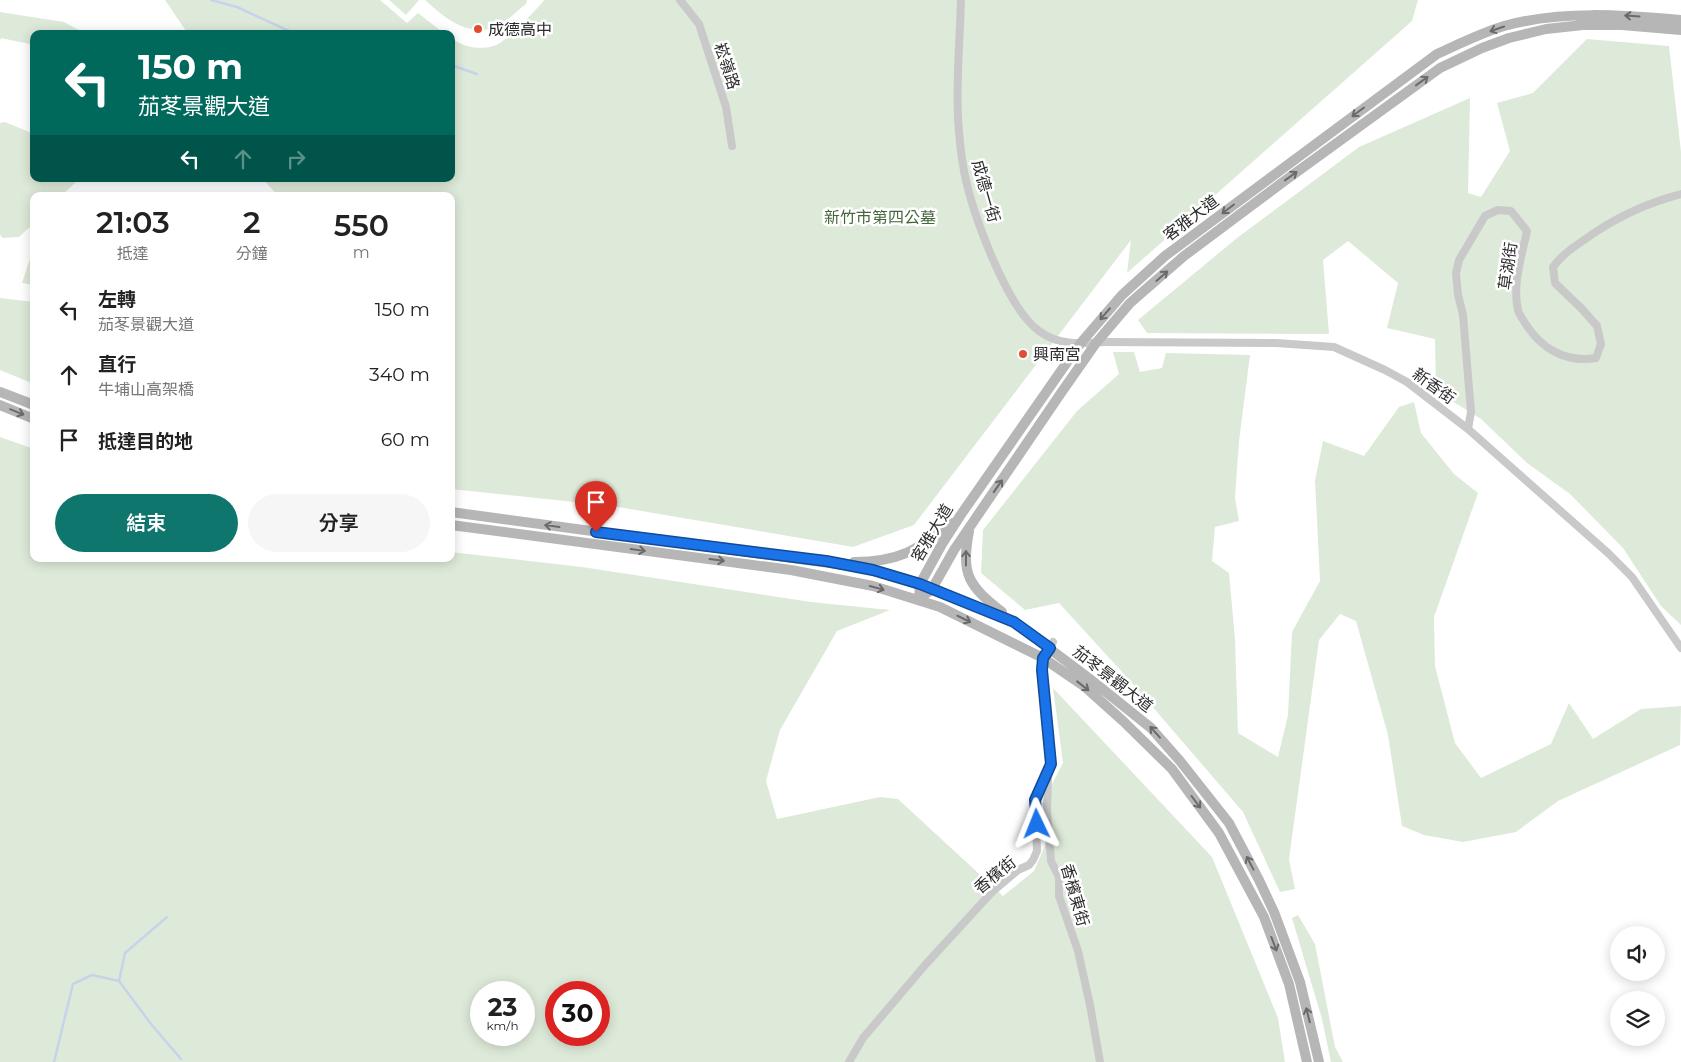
<!DOCTYPE html>
<html lang="zh-TW">
<head>
<meta charset="utf-8">
<style>
	:root { --surface:#fff; --page:#f6f6f6; --text:#222; --muted:#767676; --accent:#0f766e }
	body { margin:0; font-family:Montserrat,"Noto Sans TC",sans-serif; background:var(--page); color:var(--text); height:100vh; display:flex; flex-direction:column; font-size:19px; white-space:nowrap }
	* { box-sizing:border-box; margin:0 }
	p { font-size:16px; color:var(--muted) }
	.icon { flex:none; width:28px; height:28px; fill:none; stroke:currentColor; stroke-width:2; stroke-linecap:round; stroke-linejoin:round }
	.map { position:relative; flex:1; overflow:hidden }
	.drawer { position:absolute; left:30px; top:192px; width:425px; height:370px; display:flex; flex-direction:column; background:var(--surface); border-radius:10px; box-shadow:0 2px 12px #0003 }
	.drawer>* { flex:none }
	.hud { position:absolute; left:30px; top:30px; width:425px; height:152px; border-radius:10px; box-shadow:0 2px 12px #0003; background:#00695c; color:#fff; overflow:hidden }
	.tools { position:absolute; left:1610px; top:926px; display:grid; gap:10px }
	.tools a { display:grid; place-items:center; width:55px; height:55px; border-radius:50%; background:var(--surface); box-shadow:0 2px 12px #0003; font-size:25px }
	.speed { position:absolute; left:470px; top:981px; display:flex; gap:10px; font-size:25px; font-weight:700; text-align:center }
	.speed>* { display:grid; place-content:center; width:65px; height:65px; border-radius:50%; background:var(--surface); box-shadow:0 2px 12px #0003; line-height:1 }
	.speed small { font-size:12px; font-weight:400 }
	.speed .limit { border:8px solid #d22; background:#fff; color:#111 }
	.pin { position:absolute; display:grid; place-items:center; width:42px; height:42px; color:#fff; margin:-51px -21px; border-radius:50% 50% 50% 0; rotate:-45deg; box-shadow:0 0 5px #0007 }
	.pin .icon { rotate:45deg }
	.me { position:absolute; width:55px; margin:-28px; rotate:358deg; stroke-linejoin:round; filter:drop-shadow(0 0 4px #0008) }
	.turn { display:flex; align-items:center; gap:18px; height:105px; padding:0 25px; font-size:22px }
	.turn .icon { width:65px; height:65px; stroke-width:2.5 }
	.turn b { display:block; font-size:35px; line-height:42px }
	.lanes { display:flex; align-items:center; height:48px; padding:0 25px; background:#0003; justify-content:center; gap:25px; direction:ltr }
	.lanes .off { opacity:.35 }
	.eta { display:flex; justify-content:space-evenly; align-items:center; height:85px; text-align:center }
	.eta b { font-size:30px; font-weight:600; line-height:35px }
	.primary-button { display:flex; gap:10px; margin-top:auto; padding:10px 25px }
	.primary-button a { flex:1; height:58px; border-radius:30px; background:var(--accent); color:#fff; font-size:20px; font-weight:600; line-height:58px; text-align:center }
	.primary-button a+a { background:var(--page); color:var(--text) }
	ul { padding:0; list-style:none }
	li { display:flex; align-items:center; gap:15px; height:65px; padding:0 25px }
	li div { flex:1 }
	li b { display:block; font-size:19px }
	li em { font-style:normal }
	.map>svg:first-child { display:block }
</style>
</head>
<body>
<div class="map">
<svg width="1681" height="1062" viewBox="0 0 1681 1062">
	<rect width="100%" height="100%" fill="#fff"/>
	<!-- green -->
	<path fill="#deead9" fill-rule="evenodd" d="M 165,0 L 380,0 L 407,23 L 418,13 L 445,34 L 188,34 Z
		M 389,0 L 419,0 L 406,15 Z
		M 425,0 L 527,0 L 526,4 C 518,10 503,25 495,28 C 465,36 445,18 425,0 Z
		M 544,0 L 1418,0 L 1412,21 L 1127,273 L 1131,240 L 914,525 L 853,547 L 612,506 L 451,489 L 451,196 L 278,196 L 263,179 L 451,179 L 451,38 C 463,47 481,51 496,45 C 506,41 533,13 542,3 Z
		M 0,12 L 64,22 L 86,34 L 34,34 L 34,45 L 1,38 L 0,41 Z
		M 1587,39 L 1669,46 L 1681,152 L 1681,625 L 1661,606 L 1623,548 L 1570,494 L 1527,463 L 1481,419 L 1436,391 L 1435,339 L 1387,328 L 1398,283 L 1348,241 L 1323,260 L 1329,334 L 1147,333 L 1138,320 L 1237,238 L 1359,147 L 1470,98 L 1468,193 L 1481,197 L 1510,151 L 1497,103 L 1533,93 Z
		M 5,122 L 34,134 L 34,179 L 79,179 L 61,196 L 34,196 L 34,223 L 19,237 L 3,238 L 0,235 L 0,123 Z
		M 34,247 L 34,285 L 22,283 Z
		M 0,298 L 34,302 L 34,384 L 0,370 Z
		M 1113,352 L 1134,352 L 1140,372 L 1162,368 L 1166,353 L 1250,355 L 1239,441 L 1235,498 L 1239,521 L 1215,527 L 1212,561 L 1229,573 L 1235,639 L 1238,733 L 1278,757 L 1288,715 L 1292,632 L 1320,581 L 1315,480 L 1323,441 L 1364,456 L 1399,407 L 1414,402 L 1421,433 L 1454,474 L 1478,493 L 1434,617 L 1435,666 L 1455,743 L 1481,778 L 1551,744 L 1569,703 L 1593,739 L 1641,709 L 1681,706 L 1680,745 L 1558,801 L 1516,832 L 1463,842 L 1424,835 L 1402,826 L 1388,735 L 1356,621 L 1340,614 L 1319,640 L 1289,859 L 1295,889 L 1280,892 L 1243,812 L 1132,683 L 1059,603 L 1025,610 L 981,573 L 983,530 L 1077,411 L 1119,374 Z
		M 0,437 L 34,449 L 34,559 L 451,559 L 451,552 L 582,567 L 811,602 L 890,610 L 837,631 L 780,730 L 766,781 L 777,819 L 880,797 L 898,799 L 1003,896 L 1034,871 L 1046,843 L 1042,803 L 1063,763 L 1053,688 L 1212,857 L 1278,1018 L 1285,1062 L 0,1062 ZM 481,992 L 524,992 L 524,1035 L 481,1035 ZM 556,992 L 599,992 L 599,1035 L 556,1035 Z
		M 1298,915 L 1315,944 L 1335,1047 L 1343,1062 L 1331,1062 L 1322,1019 L 1292,918 Z"/>
	<g fill="none" stroke-linecap="round" stroke-linejoin="round">
		<!-- stream -->
		<path stroke="#c6d3ea" stroke-width="2.5" d="M 211,0 L 237,7 L 289,31 L 291,34
			M 451,65 L 477,74
			M 119,981 L 125,953 L 167,917
			M 54,1062 L 73,984 L 92,975 L 119,981 L 151,1024 L 181,1059"/>
		<!-- street -->
		<path stroke="#c9c9c9" stroke-width="8" d="M 680,0 L 699,24 L 726,107 L 732,146
			M 961,0 C 960,39 956,79 958,118 C 959,136 961,154 964,171 C 972,212 1006,307 1039,331 C 1059,346 1081,344 1105,342 L 1276,343 L 1334,347 L 1385,370 L 1407,382 L 1468,429 L 1608,553 L 1632,577 L 1681,648
			M 1468,429 L 1471,412 L 1463,315 L 1458,295 L 1456,273 L 1459,260 L 1485,216 L 1498,210 L 1511,211 L 1527,231 C 1522,255 1512,285 1518,310 C 1519,315 1523,319 1525,323 C 1541,349 1566,363 1596,358 L 1601,344 L 1597,326 L 1582,309 L 1555,283 L 1553,267 C 1562,255 1572,248 1584,240 C 1614,218 1646,203 1681,194
			M 1048,777 L 1047,811 L 1051,861 L 1059,877 L 1059,896 L 1078,951 L 1090,1005 L 1100,1062
			M 849,1062 L 863,1038 L 926,964 L 992,892 L 1018,870 L 1029,865 L 1033,860 L 1037,851 L 1035,800 L 1051,764 L 1043,670 L 1043,658 L 1053,642"/>
		<!-- secondary -->
		<path stroke="#b6b6b6" stroke-width="10" d="M 0,392 L 34,405
			M 0,405 L 34,419
			M 451,512 L 859,567 L 920,584 L 1014,622 L 1090,679 L 1151,728 L 1180,761 L 1229,823 L 1259,880 L 1274,912 L 1300,982 L 1319,1062
			M 451,525 L 791,570 L 873,586 L 940,607 L 1043,658 L 1084,686 L 1123,721 L 1172,769 L 1219,833 L 1264,917 L 1289,984 L 1307,1062
			M 969,531 C 961,575 968,585 1002,612
			M 854,562 C 899,562 918,550 952,523
			M 927,593 L 932,589 L 954,550 L 1061,393 L 1096,343 L 1130,303 L 1184,256 L 1283,182 L 1440,68 L 1482,48 L 1509,38 L 1546,29 L 1583,25 L 1622,25 L 1681,30
			M 919,600 L 920,584 L 942,544 L 960,516 L 1079,345 L 1122,295 L 1165,256 L 1437,54 C 1459,44 1481,33 1504,26 C 1562,10 1623,15 1681,20"/>
	</g>
	<!-- one-way arrows -->
	<defs><path id="oneway-shaft" d="M-6 0H5M1.5-3L5.5 0L1.5 3" fill="none" stroke-width="1.6" stroke-linecap="round" stroke-linejoin="round" transform="scale(1.25)"/></defs>
	<g stroke="#6a6a6a">
		<use href="#oneway-shaft" transform="translate(1632 16) rotate(-176)"/>
		<use href="#oneway-shaft" transform="translate(1497 29) rotate(161)"/>
		<use href="#oneway-shaft" transform="translate(1422 81) rotate(-36)"/>
		<use href="#oneway-shaft" transform="translate(1358 112) rotate(143)"/>
		<use href="#oneway-shaft" transform="translate(1291 176) rotate(-36)"/>
		<use href="#oneway-shaft" transform="translate(1228 209) rotate(143)"/>
		<use href="#oneway-shaft" transform="translate(1162 276) rotate(-41)"/>
		<use href="#oneway-shaft" transform="translate(1105 314) rotate(131)"/>
		<use href="#oneway-shaft" transform="translate(17 412) rotate(22)"/>
		<use href="#oneway-shaft" transform="translate(998 486) rotate(-55)"/>
		<use href="#oneway-shaft" transform="translate(552 526) rotate(-172)"/>
		<use href="#oneway-shaft" transform="translate(638 550) rotate(8)"/>
		<use href="#oneway-shaft" transform="translate(966 558) rotate(-90)"/>
		<use href="#oneway-shaft" transform="translate(717 560) rotate(7)"/>
		<use href="#oneway-shaft" transform="translate(877 588) rotate(15)"/>
		<use href="#oneway-shaft" transform="translate(964 619) rotate(26)"/>
		<use href="#oneway-shaft" transform="translate(1083 686) rotate(38)"/>
		<use href="#oneway-shaft" transform="translate(1155 732) rotate(-132)"/>
		<use href="#oneway-shaft" transform="translate(1196 802) rotate(53)"/>
		<use href="#oneway-shaft" transform="translate(1250 863) rotate(-118)"/>
		<use href="#oneway-shaft" transform="translate(1274 944) rotate(69)"/>
		<use href="#oneway-shaft" transform="translate(1308 1015) rotate(-104)"/>
	</g>
	<g fill="none" stroke-linecap="round" stroke-linejoin="round">
		<defs>
			<path id="route" d="M 596,532 L 826,561 L 873,570 L 920,584 L 1014,622 L 1050,648 L 1043,658 L 1042,670 L 1051,764 L 1035,800 L 1037,824"/>
		</defs>
		<!-- route casing -->
		<use href="#route" stroke="#114b97" stroke-width="12"/>
		<!-- route -->
		<use href="#route" stroke="#1a73e8" stroke-width="9"/>
	</g>
	<!-- markers -->
	<g fill="#e14d31" stroke="#fff" stroke-width="2">
		<circle cx="478" cy="29" r="5"/>
		<circle cx="1023" cy="354" r="5"/>
	</g>
	<g text-anchor="middle" dominant-baseline="central" stroke-width="5" stroke-linejoin="round" paint-order="stroke">
		<!-- poi labels -->
		<g font-size="16" fill="#2c2c2c" stroke="#fff" text-anchor="start">
			<text x="488" y="29">成德高中</text>
			<text x="1033" y="354">興南宮</text>
		</g>
		<!-- street labels -->
		<g font-size="16" fill="#2c2c2c" stroke="#fff">
			<text transform="translate(727 66) rotate(72)">崧嶺路</text>
			<text transform="translate(986 191) rotate(74)">成德一街</text>
			<text transform="translate(1191 218) rotate(-37)">客雅大道</text>
			<text transform="translate(1508 266) rotate(-82)">草湖街</text>
			<text transform="translate(1434 386) rotate(36)">新香街</text>
			<text transform="translate(932 533) rotate(-59)">客雅大道</text>
			<text transform="translate(1113 679) rotate(38)">茄苳景觀大道</text>
			<text transform="translate(995 875) rotate(-39)">香檳街</text>
			<text transform="translate(1075 895) rotate(74)">香檳東街</text>
		</g>
		<!-- park labels -->
		<g font-size="16" fill="#45663b" stroke="#fff">
			<text x="880" y="217">新竹市第四公墓</text>
		</g>
	</g>
</svg>
<div class="tools">
<a><svg class="icon" aria-label="sound" viewBox="0 0 24 24"><path d="M4 9h4l5-4v14l-5-4H4zM17 9q2 3 0 6"/></svg></a>
<a><svg class="icon" aria-label="layers" viewBox="0 0 24 24"><path d="M12 4l9 5-9 5-9-5zM3 14l9 5 9-5"/></svg></a>
</div>
<div class="speed"><div>23<small>km/h</small></div><div class="limit">30</div></div>
<div class="pin" style="left:596px;top:532px;background:#d93025"><svg class="icon" aria-label="arrive" viewBox="0 0 24 24"><path d="M6 21V4h12l-3 4 3 4H6"/></svg></div>
<svg class="me" style="left:1037px;top:824px" viewBox="-20 -20 40 40"><path d="M0-17L14 15 0 8-14 15z" fill="#1a73e8" stroke="#fff" stroke-width="4"/></svg>
<div class="hud">
<div class="turn"><svg class="icon" aria-label="left" viewBox="0 0 24 24"><path d="M17 20v-9H6M10 6l-5 5 5 5"/></svg><div><b>150 m</b>茄苳景觀大道</div></div>
<div class="lanes"><svg class="icon" aria-label="left" viewBox="0 0 24 24"><path d="M17 20v-9H6M10 6l-5 5 5 5"/></svg><svg class="icon off" aria-label="ahead" viewBox="0 0 24 24"><path d="M12 20V5M6 11l6-6 6 6"/></svg><svg class="icon off" aria-label="right" viewBox="0 0 24 24"><path d="M7 20v-9h11M14 6l5 5-5 5"/></svg></div>
</div>
<section class="drawer">
<div class="eta">
<div><b>21:03</b><p>抵達</p></div>
<div><b>2</b><p>分鐘</p></div>
<div><b>550</b><p>m</p></div>
</div>
<ul>
<li><svg class="icon" aria-label="left" viewBox="0 0 24 24"><path d="M17 20v-9H6M10 6l-5 5 5 5"/></svg><div><b>左轉</b><p>茄苳景觀大道</p></div><em>150 m</em></li>
<li><svg class="icon" aria-label="ahead" viewBox="0 0 24 24"><path d="M12 20V5M6 11l6-6 6 6"/></svg><div><b>直行</b><p>牛埔山高架橋</p></div><em>340 m</em></li>
<li><svg class="icon" aria-label="arrive" viewBox="0 0 24 24"><path d="M6 21V4h12l-3 4 3 4H6"/></svg><div><b>抵達目的地</b></div><em>60 m</em></li>
</ul>
<div class="primary-button"><a>結束</a><a>分享</a></div>
</section>
</div>
</body>
</html>
